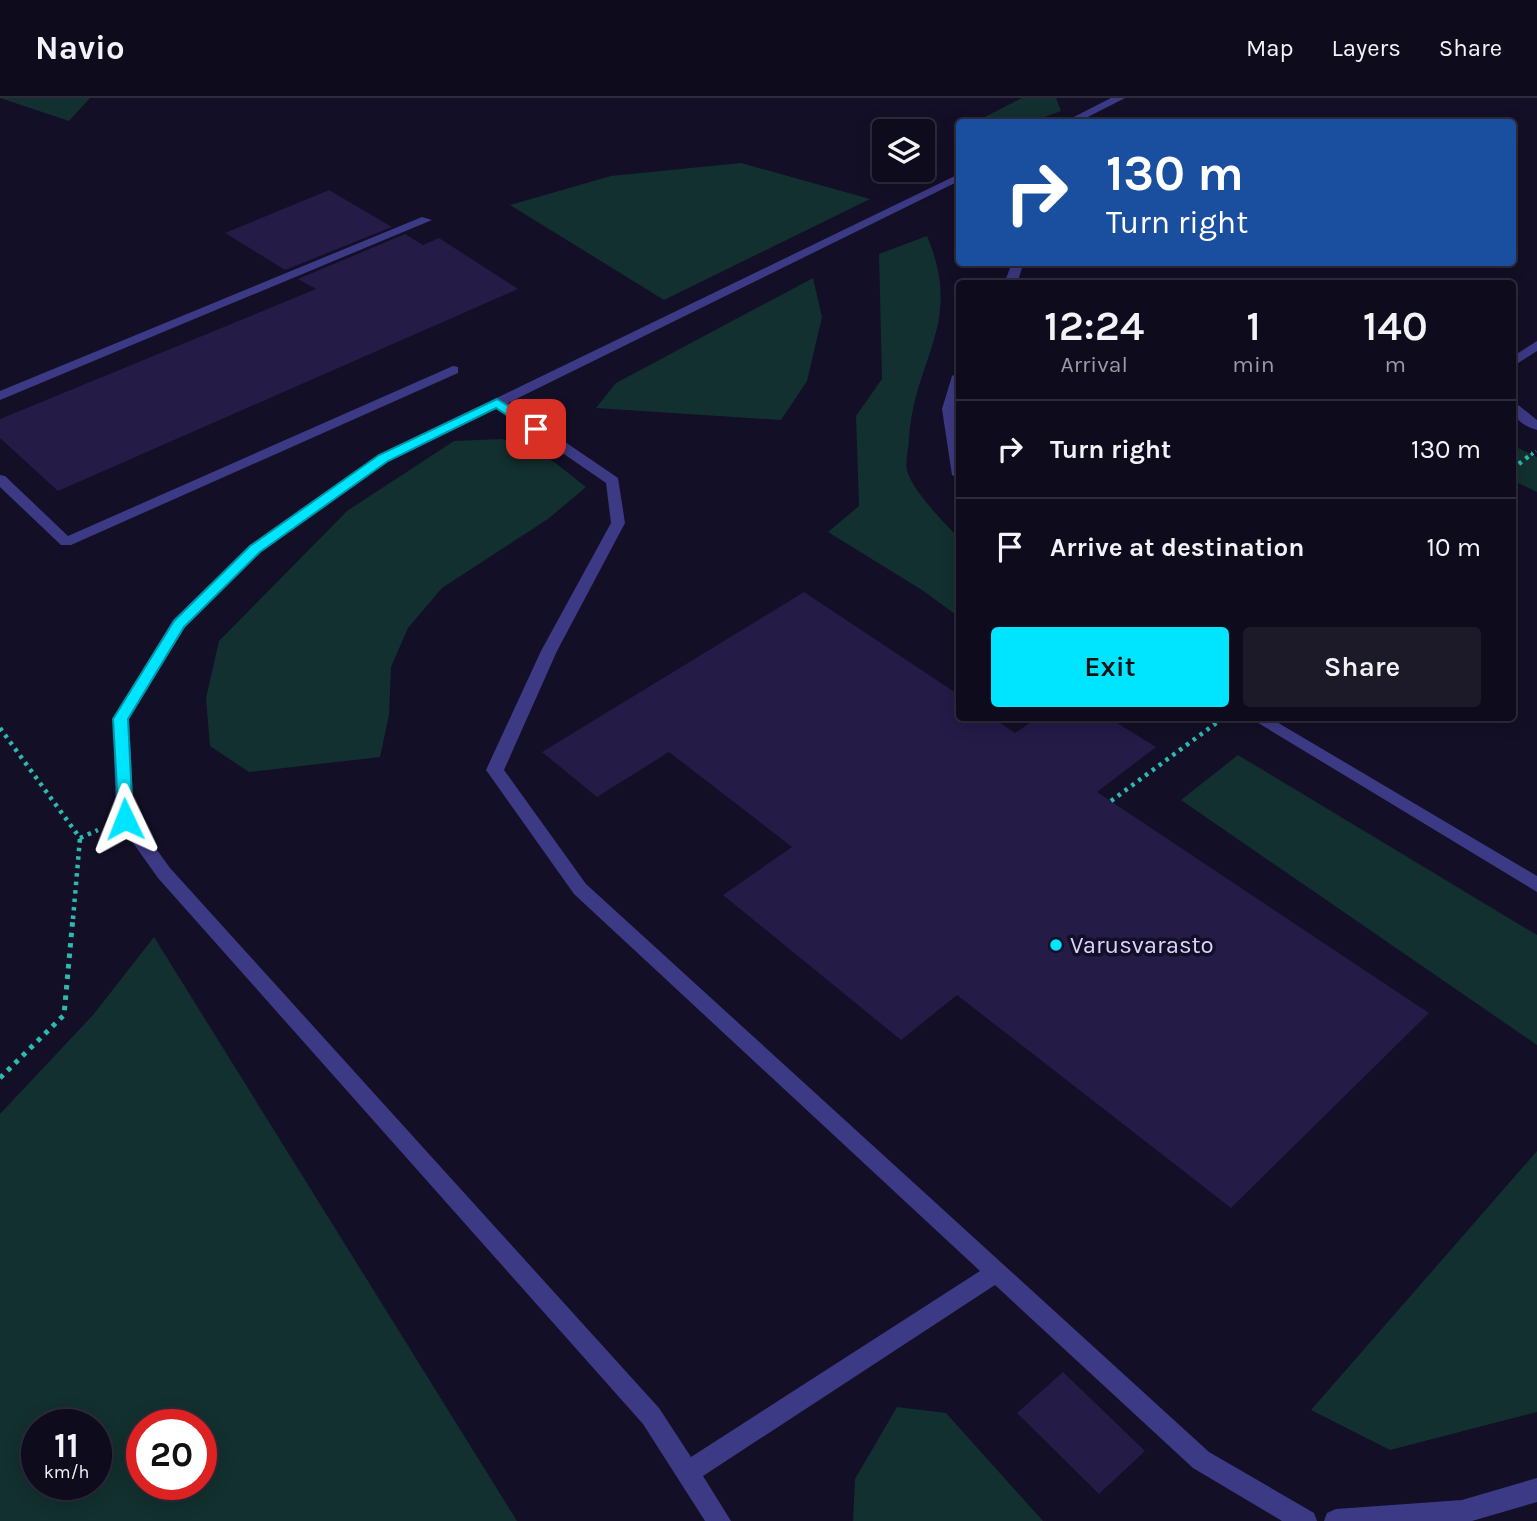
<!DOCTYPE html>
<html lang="en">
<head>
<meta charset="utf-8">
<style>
	:root { --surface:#0e0b1c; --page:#1c1929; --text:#f1f3f6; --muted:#9b9ba3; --line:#2e2b3b; --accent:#00e5ff }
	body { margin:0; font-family:Karla,sans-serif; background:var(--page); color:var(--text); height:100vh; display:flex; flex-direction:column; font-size:26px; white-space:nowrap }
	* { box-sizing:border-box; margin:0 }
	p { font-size:23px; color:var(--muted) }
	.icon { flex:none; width:38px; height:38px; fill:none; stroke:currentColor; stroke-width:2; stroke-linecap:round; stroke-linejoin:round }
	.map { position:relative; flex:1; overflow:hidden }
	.panel { position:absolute; left:956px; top:182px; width:560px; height:441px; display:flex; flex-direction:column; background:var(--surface); border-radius:7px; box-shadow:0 4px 18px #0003,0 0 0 2px var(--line) }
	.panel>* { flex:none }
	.guide { position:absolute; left:956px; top:21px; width:560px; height:147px; border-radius:7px; box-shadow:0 4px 18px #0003,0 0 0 2px var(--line); background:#1a4fa0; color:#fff; overflow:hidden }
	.buttons { position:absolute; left:872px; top:21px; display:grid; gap:14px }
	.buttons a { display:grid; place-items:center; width:63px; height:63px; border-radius:7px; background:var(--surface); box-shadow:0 4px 18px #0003,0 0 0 2px var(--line); font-size:35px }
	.speed { position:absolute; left:21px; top:1311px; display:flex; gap:14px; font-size:35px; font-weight:700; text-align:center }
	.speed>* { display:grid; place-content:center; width:91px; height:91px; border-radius:50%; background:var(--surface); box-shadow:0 4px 18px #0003,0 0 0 2px var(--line); line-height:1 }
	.speed small { font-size:18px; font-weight:400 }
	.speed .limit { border:10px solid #d22; background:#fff; color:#111 }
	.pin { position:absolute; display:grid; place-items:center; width:60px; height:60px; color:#fff; margin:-30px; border-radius:14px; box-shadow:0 4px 10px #0006 }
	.me { position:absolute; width:77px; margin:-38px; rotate:358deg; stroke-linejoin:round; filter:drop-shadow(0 0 5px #0008) }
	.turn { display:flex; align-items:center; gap:24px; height:147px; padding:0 35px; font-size:32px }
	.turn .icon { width:91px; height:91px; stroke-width:2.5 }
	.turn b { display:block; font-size:49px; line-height:60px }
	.eta { display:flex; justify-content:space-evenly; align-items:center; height:119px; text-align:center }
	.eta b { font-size:42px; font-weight:600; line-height:49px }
	.button { display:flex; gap:14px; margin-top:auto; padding:14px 35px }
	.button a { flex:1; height:80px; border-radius:7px; background:var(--accent); color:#111; font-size:28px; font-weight:600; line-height:80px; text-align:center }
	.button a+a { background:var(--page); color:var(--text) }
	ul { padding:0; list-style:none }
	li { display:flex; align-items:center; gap:21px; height:98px; padding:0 35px; border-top:2px solid var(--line) }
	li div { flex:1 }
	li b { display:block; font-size:26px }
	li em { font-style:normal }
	header { display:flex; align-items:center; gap:42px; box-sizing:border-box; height:98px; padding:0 35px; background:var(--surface); border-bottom:2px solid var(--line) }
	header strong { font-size:33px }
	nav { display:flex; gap:38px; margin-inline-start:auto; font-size:24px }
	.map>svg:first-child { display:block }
</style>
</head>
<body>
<header>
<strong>Navio</strong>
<nav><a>Map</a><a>Layers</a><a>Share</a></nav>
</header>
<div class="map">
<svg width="1537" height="1423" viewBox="0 0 1537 1423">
	<rect width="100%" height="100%" fill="#130f26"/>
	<!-- green -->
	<path fill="#12302f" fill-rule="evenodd" d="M 0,0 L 90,0 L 69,23 Z
		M 1022,0 L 1056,0 L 1061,13 L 1031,24 L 975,24 Z
		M 741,65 L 870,101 L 664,202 L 510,107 L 611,78 Z
		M 927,138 C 964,226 915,258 909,340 C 909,350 905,363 907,372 C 911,391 945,426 959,440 L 959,519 L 922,492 L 828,434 L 859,408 L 856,318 L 882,281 L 879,156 Z
		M 813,180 L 822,219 L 807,283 L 781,322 L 596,310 L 616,285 Z
		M 501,341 L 535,349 L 586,389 L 548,421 L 442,490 L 408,530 L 391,569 L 389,617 L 380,659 L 249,674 L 210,648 L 206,600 L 219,543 L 347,413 L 454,343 Z
		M 1512,347 L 1537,359 L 1537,394 L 1512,382 Z
		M 1238,657 L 1537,837 L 1537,947 L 1181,702 Z
		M 154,839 L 517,1423 L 0,1423 L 0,1016 L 93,917 ZM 37,1326 L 96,1326 L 96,1386 L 37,1386 ZM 142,1326 L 201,1326 L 201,1386 L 142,1386 Z
		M 1537,1053 L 1537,1314 L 1390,1352 L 1311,1312 Z
		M 897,1309 L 946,1315 L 1043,1423 L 853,1423 L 855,1381 Z"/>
	<!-- building -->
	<path fill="#241b47" d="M 329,92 L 392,129 L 285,172 L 225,135 Z
		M 405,136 L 423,147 L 439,140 L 518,191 L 58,393 L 0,340 L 0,321 L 316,191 L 298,181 Z
		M 804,494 L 959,597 L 959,620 L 993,620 L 1015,635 L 1037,620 L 1109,620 L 1156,649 L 1097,694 L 1429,915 L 1231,1110 L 957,897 L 901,942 L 723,797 L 792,749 L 669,654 L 597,699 L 542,654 Z
		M 1063,1274 L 1145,1353 L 1099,1396 L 1017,1315 Z"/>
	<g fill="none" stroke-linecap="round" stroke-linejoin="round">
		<!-- path-far2 -->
		<path stroke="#2fb8b0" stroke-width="3.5" stroke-dasharray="2.5 3.5" stroke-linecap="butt" d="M 1531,357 L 1536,353"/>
		<!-- path-far1 -->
		<path stroke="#2fb8b0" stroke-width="4.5" stroke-dasharray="3.5 5" stroke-linecap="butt" d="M 1512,371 L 1533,355
			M 0,630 L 80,740 L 98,732
			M 1111,703 L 1223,620
			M 73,821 L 80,740"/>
		<!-- path -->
		<path stroke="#2fb8b0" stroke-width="5" stroke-dasharray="4.5 6" stroke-linecap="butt" d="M 0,980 L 64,917 L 73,819"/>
		<!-- service -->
		<path fill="#3d3a85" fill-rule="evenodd" d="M 1111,0 L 1125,0 L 1078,24 L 1064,24 Z
			M 959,76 L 959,83 L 508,305 L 618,380 L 625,425 L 557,553 L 504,672 L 586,786 L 1209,1354 L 1314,1415 L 1317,1423 L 1282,1423 L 1193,1370 L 995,1187 L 703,1378 L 731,1423 L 705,1423 L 643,1326 L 158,780 L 116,721 L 113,621 L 173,522 L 250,448 L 379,357 ZM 497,310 L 606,385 L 611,425 L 541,553 L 486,672 L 574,796 L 980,1173 L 691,1359 L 659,1310 L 170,770 L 134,720 L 129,621 L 185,529 L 260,454 L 389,363 Z
			M 422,119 L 432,122 L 0,302 L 0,293 Z
			M 1008,164 L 1020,164 L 1022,170 L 1017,186 L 1004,186 L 1010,170 Z
			M 1537,243 L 1537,253 L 1512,269 L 1512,259 Z
			M 453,268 L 458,269 L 458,275 L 71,447 L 61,447 L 0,389 L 0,377 L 5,378 L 68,438 Z
			M 959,274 C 959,287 956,301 956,313 C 957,336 959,358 959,381 L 952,377 L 942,311 L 952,278 Z
			M 1512,302 L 1537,322 L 1537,332 C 1520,327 1512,319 1512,302 Z
			M 1250,620 L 1270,620 L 1537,778 L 1537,794 Z
			M 1537,1380 L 1537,1404 L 1472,1423 L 1324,1423 L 1327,1415 L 1336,1411 L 1462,1402 Z"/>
	</g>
	<!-- route -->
	<path fill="#00e5ff" stroke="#0095a6" stroke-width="2" d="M 497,301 L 540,328 L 540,333 L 531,333 L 496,310 L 388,363 L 260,454 L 184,529 L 128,621 L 133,721 L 125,727 L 119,725 L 113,621 L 174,523 L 250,448 L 379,357 Z"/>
	<!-- markers -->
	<circle fill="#00e5ff" stroke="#130f26" stroke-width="2.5" cx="1056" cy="847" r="7"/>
	<g text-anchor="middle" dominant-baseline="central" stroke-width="7" stroke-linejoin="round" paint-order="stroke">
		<!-- poi labels -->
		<g font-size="24" fill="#d9d4ff" stroke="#130f26" text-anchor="start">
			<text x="1070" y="847">Varusvarasto</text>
		</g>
	</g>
</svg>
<div class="buttons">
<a><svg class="icon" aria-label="layers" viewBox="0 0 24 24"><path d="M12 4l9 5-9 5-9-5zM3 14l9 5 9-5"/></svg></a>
</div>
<div class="speed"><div>11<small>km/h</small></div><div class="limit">20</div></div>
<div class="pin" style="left:536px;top:331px;background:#d93025"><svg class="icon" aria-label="arrive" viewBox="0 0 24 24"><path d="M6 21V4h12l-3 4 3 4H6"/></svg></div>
<svg class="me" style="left:125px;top:721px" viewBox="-20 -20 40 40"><path d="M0-17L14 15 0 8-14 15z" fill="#00e5ff" stroke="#fff" stroke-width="4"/></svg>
<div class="guide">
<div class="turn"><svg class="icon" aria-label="right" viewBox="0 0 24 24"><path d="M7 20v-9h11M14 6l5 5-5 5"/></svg><div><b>130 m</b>Turn right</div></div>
</div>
<section class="panel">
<div class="eta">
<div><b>12:24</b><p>Arrival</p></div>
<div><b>1</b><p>min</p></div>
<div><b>140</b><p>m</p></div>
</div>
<ul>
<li><svg class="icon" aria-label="right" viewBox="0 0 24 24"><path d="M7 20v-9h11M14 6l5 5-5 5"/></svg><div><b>Turn right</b></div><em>130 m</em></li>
<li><svg class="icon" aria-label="arrive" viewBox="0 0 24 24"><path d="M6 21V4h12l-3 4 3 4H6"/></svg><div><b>Arrive at destination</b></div><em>10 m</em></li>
</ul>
<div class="button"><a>Exit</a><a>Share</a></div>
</section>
</div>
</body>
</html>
